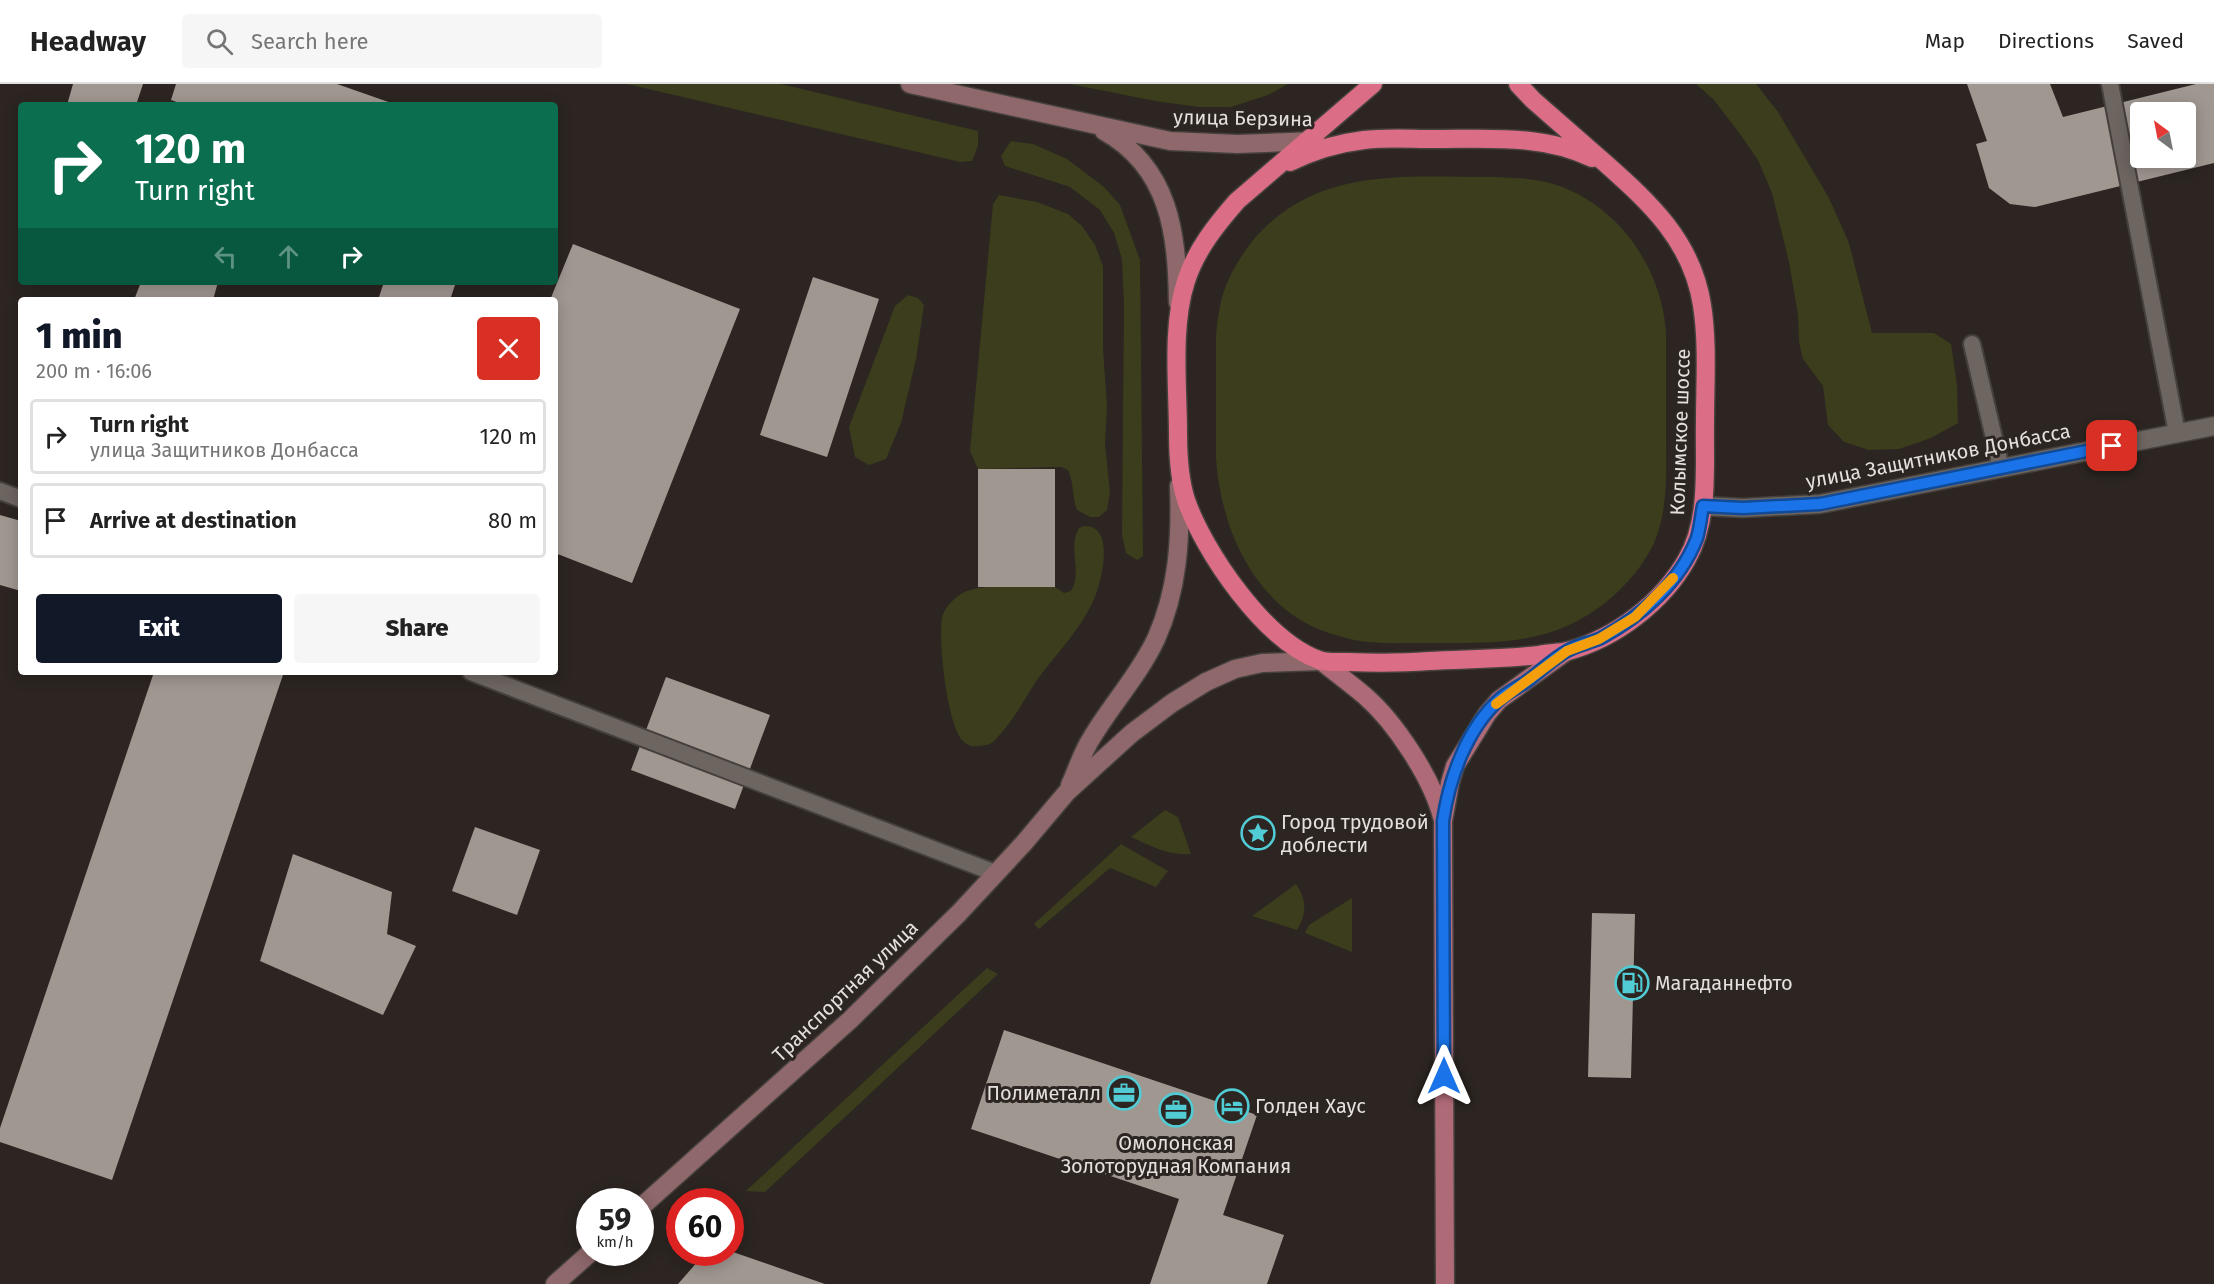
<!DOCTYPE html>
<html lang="en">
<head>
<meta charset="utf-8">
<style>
	:root { --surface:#fff; --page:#f6f6f6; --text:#222; --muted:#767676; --line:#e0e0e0; --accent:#111827 }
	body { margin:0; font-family:"Fira Sans",sans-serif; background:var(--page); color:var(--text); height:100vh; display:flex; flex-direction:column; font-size:22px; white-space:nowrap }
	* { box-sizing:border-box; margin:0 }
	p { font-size:20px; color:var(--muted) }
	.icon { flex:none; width:33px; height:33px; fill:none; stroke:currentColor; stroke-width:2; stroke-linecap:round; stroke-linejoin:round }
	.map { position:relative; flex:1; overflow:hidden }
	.sheet { position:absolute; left:18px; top:213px; width:540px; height:378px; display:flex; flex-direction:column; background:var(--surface); border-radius:6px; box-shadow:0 3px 15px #0003 }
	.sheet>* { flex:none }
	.banner { position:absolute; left:18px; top:18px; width:540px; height:183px; border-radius:6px; box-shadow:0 3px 15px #0003; background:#0b6e4f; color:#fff; overflow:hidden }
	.needle { width:39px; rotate:328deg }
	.controls { position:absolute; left:2130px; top:18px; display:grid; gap:12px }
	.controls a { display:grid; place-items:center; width:66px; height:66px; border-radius:6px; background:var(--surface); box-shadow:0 3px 15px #0003; font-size:30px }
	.speed { position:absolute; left:576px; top:1104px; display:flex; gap:12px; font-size:30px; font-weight:700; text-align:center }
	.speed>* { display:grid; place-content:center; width:78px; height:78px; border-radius:50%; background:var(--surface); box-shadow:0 3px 15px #0003; line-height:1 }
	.speed small { font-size:15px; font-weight:400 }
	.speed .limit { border:9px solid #d22; background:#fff; color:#111 }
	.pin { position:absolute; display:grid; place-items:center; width:51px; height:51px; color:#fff; margin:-26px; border-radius:12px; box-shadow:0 3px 9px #0006 }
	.me { position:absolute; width:66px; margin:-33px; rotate:0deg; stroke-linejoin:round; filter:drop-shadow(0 0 4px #0008) }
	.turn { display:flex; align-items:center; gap:21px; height:126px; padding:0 18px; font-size:27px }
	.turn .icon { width:78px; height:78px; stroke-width:2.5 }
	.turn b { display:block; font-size:42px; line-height:51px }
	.lanes { display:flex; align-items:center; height:57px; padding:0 18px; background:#0003; justify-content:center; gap:30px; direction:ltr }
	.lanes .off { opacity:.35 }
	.round { display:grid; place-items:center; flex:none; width:63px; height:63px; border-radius:6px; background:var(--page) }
	.head { display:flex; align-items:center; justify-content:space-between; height:102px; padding:0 18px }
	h1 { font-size:36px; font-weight:800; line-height:45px; color:var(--accent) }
	.button { display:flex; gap:12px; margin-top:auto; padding:12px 18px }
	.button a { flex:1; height:69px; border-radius:6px; background:var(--accent); color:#fff; font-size:24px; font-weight:800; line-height:69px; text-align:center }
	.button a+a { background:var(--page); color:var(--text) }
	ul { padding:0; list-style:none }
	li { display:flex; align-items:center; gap:18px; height:75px; margin:0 12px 9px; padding:0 6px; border:3px solid var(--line); border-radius:6px }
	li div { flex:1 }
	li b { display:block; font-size:22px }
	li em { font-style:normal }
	header { display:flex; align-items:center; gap:36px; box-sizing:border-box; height:84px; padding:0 30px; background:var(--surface); border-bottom:2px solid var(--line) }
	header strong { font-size:28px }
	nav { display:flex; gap:33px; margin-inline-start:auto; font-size:21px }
	.search { width:420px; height:54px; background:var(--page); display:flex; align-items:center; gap:15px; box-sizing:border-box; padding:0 21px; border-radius:6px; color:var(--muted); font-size:22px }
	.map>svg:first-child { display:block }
</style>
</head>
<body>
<header>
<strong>Headway</strong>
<div class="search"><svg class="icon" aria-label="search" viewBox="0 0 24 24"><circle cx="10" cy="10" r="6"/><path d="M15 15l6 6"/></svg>Search here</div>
<nav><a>Map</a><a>Directions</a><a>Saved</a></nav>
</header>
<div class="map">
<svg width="2214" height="1200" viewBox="0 0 2214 1200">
	<rect width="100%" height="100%" fill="#2c2521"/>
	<!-- green -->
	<path fill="#3b3d1d" d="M 627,0 L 781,0 L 978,47 L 978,62 L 972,77 L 960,78 Z
		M 1070,0 L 1288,0 L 1268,11 L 1231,23 L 1199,23 L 1155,17 Z
		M 1696,0 L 1756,0 L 1778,28 L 1829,114 L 1849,159 L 1872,249 L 1934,249 L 1951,260 L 1957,301 L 1958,339 L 1931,354 L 1899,365 L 1869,366 L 1844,358 L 1828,341 L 1823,302 L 1803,275 L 1799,258 L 1798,231 L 1789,178 L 1772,109 L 1758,76 L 1740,50 L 1714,16 Z
		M 1011,57 L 1033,60 L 1067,75 L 1104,103 L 1120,121 L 1140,176 L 1143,472 L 1137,476 L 1126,469 L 1122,451 L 1124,221 L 1122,175 L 1114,149 L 1100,126 L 1070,103 L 1005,82 L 1001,72 Z
		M 1492,93 C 1516,94 1542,94 1565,104 C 1623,128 1661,186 1666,247 C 1666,280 1666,314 1666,347 C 1666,384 1669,424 1654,459 C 1637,495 1603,526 1567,542 C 1522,562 1472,559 1424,559 C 1396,559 1366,561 1339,552 C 1320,547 1301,538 1286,526 C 1241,489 1220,431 1216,374 C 1216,345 1216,316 1216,287 C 1216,267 1215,247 1219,228 C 1223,201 1237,176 1254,155 C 1317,82 1405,93 1492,93 Z
		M 999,111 L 1037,118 L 1068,130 L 1082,142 L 1095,161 L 1103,182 L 1103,265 L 1107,322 L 1105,360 L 1110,408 L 1107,426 L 1099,433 L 1090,433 L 1077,426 C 1072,413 1074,398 1068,386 L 1061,383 L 978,385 L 970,367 L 993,120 Z
		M 908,211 L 918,214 L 924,221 L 916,275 L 901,339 L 886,375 L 869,381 L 855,373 L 849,343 L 895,222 Z
		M 1084,442 C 1115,441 1102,493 1096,510 C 1084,542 1057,569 1037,596 C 1023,617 1013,638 995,656 C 990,661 987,661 979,662 C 973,663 968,662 963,657 C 947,642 938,556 942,534 C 944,524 953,515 961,510 C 979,498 1032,503 1055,503 L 1064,509 L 1071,507 C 1083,487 1067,463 1079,444 Z
		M 1165,726 L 1178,733 L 1191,770 C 1169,772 1151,762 1131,753 Z
		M 1121,760 L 1168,787 L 1156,803 L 1110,784 L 1039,845 L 1034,840 Z
		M 1296,800 C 1307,816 1307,830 1297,846 L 1252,832 Z
		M 1352,814 L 1352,868 L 1305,849 L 1309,841 Z
		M 987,884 L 998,890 L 765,1108 L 746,1107 Z"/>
	<!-- building -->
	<path fill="#a09791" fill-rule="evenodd" d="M 73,0 L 143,0 L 136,21 L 67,21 Z
		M 176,0 L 337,0 L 397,21 L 185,21 L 171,16 Z
		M 1967,0 L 2050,0 L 2063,33 L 2196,0 L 2214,0 L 2214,79 L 2035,123 L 2010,120 L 1989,104 L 1976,60 L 1987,57 ZM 2140,28 L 2186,28 L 2186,74 L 2140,74 Z
		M 573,160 L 740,225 L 632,499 L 555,469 L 555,216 L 550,216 Z
		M 813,193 L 879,215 L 827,373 L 760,351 Z
		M 141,198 L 218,198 L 213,216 L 134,216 Z
		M 384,198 L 456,198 L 450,216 L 378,216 Z
		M 978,385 L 1055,385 L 1055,503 L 978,503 Z
		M 0,431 L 21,437 L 21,507 L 0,501 Z
		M 154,588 L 284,588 L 112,1096 L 0,1058 L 0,1044 Z
		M 666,593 L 770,631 L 735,725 L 631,686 Z
		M 475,743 L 540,766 L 517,831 L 452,807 Z
		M 293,770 L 392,808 L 387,850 L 416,862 L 383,931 L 260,877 Z
		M 1592,829 L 1635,830 L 1631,994 L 1588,993 Z
		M 1004,946 L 1257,1031 L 1223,1131 L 1284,1151 L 1267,1200 L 1150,1200 L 1179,1115 L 971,1045 Z
		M 730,1167 L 825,1200 L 678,1200 L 706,1168 Z"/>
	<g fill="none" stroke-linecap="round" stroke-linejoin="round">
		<defs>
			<path id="lane" d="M 2110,0 L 2177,349
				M 1972,260 L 2001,384
				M 0,407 L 21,415
				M 471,588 L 995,789"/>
			<path id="street" d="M 1703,422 L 1743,424 L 1820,420 L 2214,342"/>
			<path id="secondary" d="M 910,0 L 1170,57 L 1237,60 L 1316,57
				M 1104,47 C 1170,84 1177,150 1178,218
				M 1070,701 C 1077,686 1082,669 1091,655 C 1111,621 1139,591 1156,555 C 1178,506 1181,455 1179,402
				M 640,1124 L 850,936 L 959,829 L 1024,759 L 1067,708 L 1132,649 L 1172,619 L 1206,598 L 1235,585 L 1262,579 L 1321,577
				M 555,1200 L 591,1168"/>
			<path id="primary" d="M 1321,577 C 1336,589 1351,600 1365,612 C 1395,638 1432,694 1442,733
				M 1445,1200 L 1443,737 L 1450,699 L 1455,682 L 1487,630 L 1499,616 L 1567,567"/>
			<path id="highway" d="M 1373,0 L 1237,117 C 1216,141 1196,166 1186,197 C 1171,243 1178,302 1178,350 C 1178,372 1179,394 1186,416 C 1204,468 1265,557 1319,576 C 1328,579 1339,578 1348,578 C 1375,579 1402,579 1429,577 C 1465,575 1502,575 1539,571 C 1548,569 1559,569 1568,567 C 1616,554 1663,518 1687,475 C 1710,435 1704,382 1705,338 C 1705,299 1708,259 1702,221 C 1692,157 1650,119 1605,79 C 1581,58 1557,37 1533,16 L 1518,0
				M 1290,78 C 1312,67 1339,59 1364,56 C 1387,53 1411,55 1434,55 C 1486,55 1543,50 1592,74"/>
		</defs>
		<!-- lane casing -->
		<use href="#lane" stroke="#46403d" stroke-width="20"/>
		<!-- street casing -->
		<use href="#street" stroke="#46403d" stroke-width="21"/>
		<!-- secondary casing -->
		<use href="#secondary" stroke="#46403d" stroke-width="21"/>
		<!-- primary casing -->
		<use href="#primary" stroke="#46403d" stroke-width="21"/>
		<!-- highway casing -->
		<use href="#highway" stroke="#46403d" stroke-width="21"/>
		<!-- lane -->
		<use href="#lane" stroke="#6d6560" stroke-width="16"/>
		<!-- street -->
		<use href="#street" stroke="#6d6560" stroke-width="18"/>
		<!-- secondary -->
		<use href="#secondary" stroke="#8e686b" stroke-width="18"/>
		<!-- primary -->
		<use href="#primary" stroke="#af6a77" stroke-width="18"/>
		<!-- highway -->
		<use href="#highway" stroke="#db6e86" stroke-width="18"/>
	</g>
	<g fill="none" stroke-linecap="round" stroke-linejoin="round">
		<defs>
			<path id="route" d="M 1444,992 L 1443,737 C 1449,695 1467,644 1500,615 C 1509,607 1521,602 1530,595 C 1542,586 1554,574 1567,567 C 1577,561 1590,559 1601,554 C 1642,532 1680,498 1697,454 C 1700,444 1701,432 1703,422 L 1743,424 L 1820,420 L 2112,362"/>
		</defs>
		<!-- route casing -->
		<use href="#route" stroke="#114b97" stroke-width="15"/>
		<!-- route -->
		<use href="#route" stroke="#1a73e8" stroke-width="10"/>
		<!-- slow -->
		<path stroke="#f59e0b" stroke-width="10" d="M 1496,620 L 1567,567 L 1599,555 L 1635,533 L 1673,494"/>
	</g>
	<!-- icons -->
	<defs>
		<symbol id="sight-ring" viewBox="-11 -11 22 22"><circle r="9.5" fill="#2c2521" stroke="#51ccd4" stroke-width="1.5"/><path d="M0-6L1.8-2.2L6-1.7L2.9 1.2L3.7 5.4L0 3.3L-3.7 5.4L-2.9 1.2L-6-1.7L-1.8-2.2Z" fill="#51ccd4"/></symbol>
		<symbol id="fuel-ring" viewBox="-11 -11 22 22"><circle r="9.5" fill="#2c2521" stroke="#51ccd4" stroke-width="1.5"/><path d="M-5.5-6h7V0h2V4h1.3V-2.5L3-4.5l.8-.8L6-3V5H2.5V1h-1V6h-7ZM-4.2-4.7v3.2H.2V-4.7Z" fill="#51ccd4"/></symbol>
		<symbol id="office-ring" viewBox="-11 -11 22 22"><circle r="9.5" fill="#2c2521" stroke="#51ccd4" stroke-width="1.5"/><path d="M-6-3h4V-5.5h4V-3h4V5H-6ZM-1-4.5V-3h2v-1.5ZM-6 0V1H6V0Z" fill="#51ccd4"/></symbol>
		<symbol id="hotel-ring" viewBox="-11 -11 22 22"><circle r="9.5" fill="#2c2521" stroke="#51ccd4" stroke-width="1.5"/><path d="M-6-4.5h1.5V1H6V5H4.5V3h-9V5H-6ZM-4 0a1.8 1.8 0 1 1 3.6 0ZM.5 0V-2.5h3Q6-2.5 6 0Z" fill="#51ccd4"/></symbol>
	</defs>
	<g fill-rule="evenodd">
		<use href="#sight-ring" x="1239" y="730" width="38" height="38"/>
		<use href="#fuel-ring" x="1613" y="880" width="38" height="38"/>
		<use href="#office-ring" x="1105" y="990" width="38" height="38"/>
		<use href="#hotel-ring" x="1213" y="1003" width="38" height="38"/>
		<use href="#office-ring" x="1157" y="1007" width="38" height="38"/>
	</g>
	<g text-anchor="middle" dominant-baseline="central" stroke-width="6" stroke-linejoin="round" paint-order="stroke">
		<!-- street labels -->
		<g font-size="20" fill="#e4e0dd" stroke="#2c2521">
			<text transform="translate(1243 34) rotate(1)">улица Берзина</text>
			<text transform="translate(1680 348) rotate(-88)">Колымское шоссе</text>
			<text transform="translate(1938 372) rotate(-11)">улица Защитников Донбасса</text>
			<text transform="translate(845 907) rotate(-44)">Транспортная улица</text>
		</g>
		<!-- poi labels -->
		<g font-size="20" fill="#e4e0dd" stroke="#2c2521" text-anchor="start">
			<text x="1281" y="738">Город трудовой<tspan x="1281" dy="23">доблести</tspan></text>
			<text x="1655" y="899">Магаданнефто</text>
			<text x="1101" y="1009" text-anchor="end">Полиметалл</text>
			<text x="1255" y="1022">Голден Хаус</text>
			<text x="1176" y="1059" text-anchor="middle">Омолонская<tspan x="1176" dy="23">Золоторудная Компания</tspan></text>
		</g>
	</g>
</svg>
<div class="controls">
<a><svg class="needle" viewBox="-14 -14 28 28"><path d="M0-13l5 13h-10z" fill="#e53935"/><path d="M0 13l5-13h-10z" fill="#767676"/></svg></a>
</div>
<div class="speed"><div>59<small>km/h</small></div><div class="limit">60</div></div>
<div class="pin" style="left:2112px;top:362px;background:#d93025"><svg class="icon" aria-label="arrive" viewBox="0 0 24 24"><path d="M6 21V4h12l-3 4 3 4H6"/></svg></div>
<svg class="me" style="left:1444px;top:992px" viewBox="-20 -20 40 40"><path d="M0-17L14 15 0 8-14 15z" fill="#1a73e8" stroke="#fff" stroke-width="4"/></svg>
<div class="banner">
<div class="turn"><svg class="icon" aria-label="right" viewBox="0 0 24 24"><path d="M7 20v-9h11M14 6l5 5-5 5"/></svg><div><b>120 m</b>Turn right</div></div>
<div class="lanes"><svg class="icon off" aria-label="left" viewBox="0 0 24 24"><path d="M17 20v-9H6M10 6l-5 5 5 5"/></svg><svg class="icon off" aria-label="ahead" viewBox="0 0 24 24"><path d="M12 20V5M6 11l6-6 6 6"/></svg><svg class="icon" aria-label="right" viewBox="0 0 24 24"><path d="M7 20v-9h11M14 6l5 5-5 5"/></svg></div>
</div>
<section class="sheet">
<div class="head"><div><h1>1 min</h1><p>200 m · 16:06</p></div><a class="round" style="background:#d93025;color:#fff"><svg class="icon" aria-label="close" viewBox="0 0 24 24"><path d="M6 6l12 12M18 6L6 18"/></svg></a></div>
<ul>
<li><svg class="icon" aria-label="right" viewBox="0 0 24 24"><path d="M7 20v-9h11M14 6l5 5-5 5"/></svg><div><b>Turn right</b><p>улица Защитников Донбасса</p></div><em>120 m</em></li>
<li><svg class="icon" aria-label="arrive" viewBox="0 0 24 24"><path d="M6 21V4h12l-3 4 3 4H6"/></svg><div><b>Arrive at destination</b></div><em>80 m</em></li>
</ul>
<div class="button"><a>Exit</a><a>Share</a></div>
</section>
</div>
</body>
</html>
